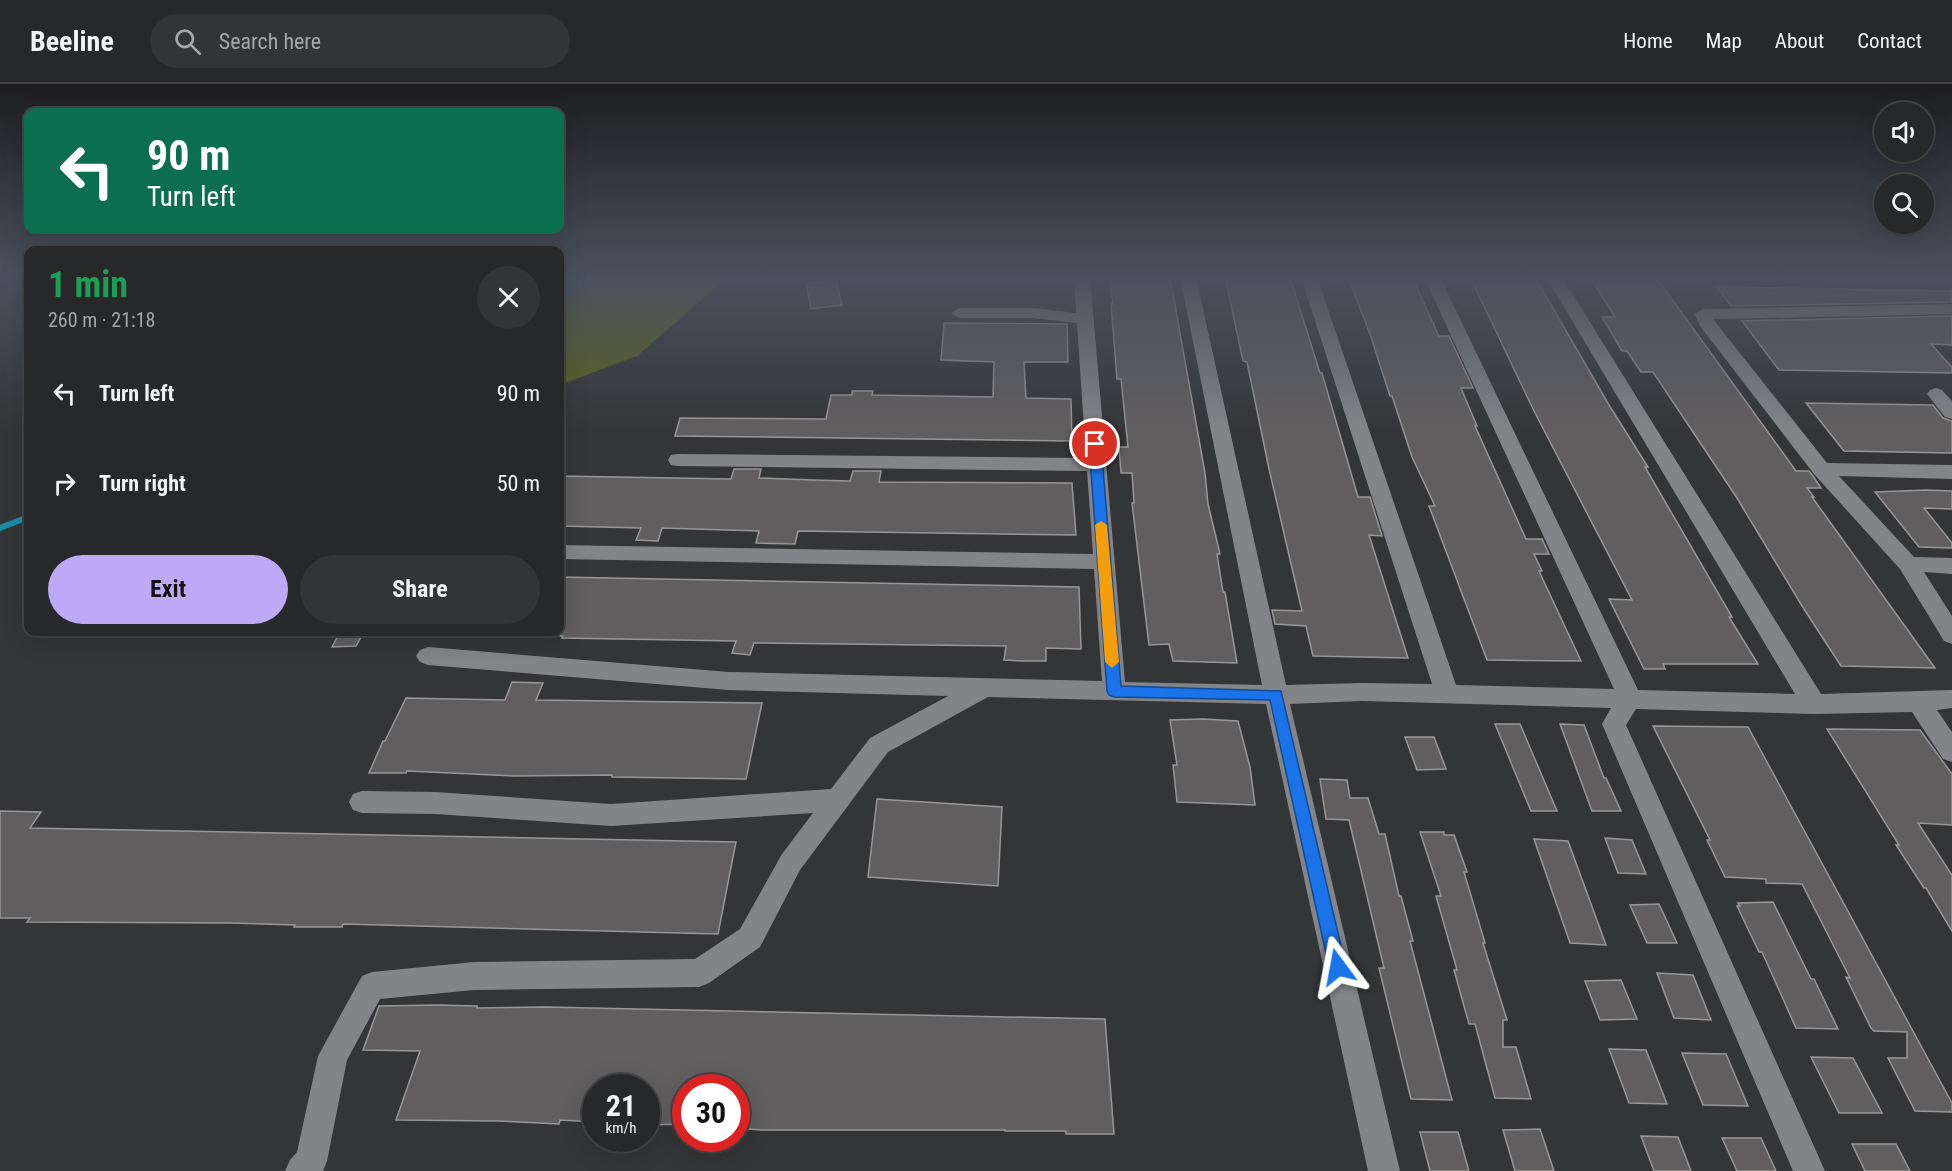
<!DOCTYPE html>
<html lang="en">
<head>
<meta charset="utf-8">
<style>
	:root { --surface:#272829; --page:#333435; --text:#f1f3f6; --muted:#a4a6a8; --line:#434446; --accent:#bcaaf6 }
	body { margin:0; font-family:"Roboto Condensed",sans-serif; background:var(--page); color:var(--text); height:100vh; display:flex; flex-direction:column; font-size:22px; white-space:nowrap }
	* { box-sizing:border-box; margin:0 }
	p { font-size:20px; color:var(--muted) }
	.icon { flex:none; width:33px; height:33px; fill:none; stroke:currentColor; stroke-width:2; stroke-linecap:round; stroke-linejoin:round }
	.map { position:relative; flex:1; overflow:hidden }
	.details { position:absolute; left:24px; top:162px; width:540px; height:390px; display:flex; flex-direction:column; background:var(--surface); border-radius:12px; box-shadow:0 6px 24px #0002,0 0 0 2px var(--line) }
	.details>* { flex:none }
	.top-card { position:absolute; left:24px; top:24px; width:540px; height:126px; border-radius:12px; box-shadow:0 6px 24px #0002,0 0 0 2px var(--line); background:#0b6e4f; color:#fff; overflow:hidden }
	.buttons { position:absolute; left:1874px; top:18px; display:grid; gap:12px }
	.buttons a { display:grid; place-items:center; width:60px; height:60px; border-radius:50%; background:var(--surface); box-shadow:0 6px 24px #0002,0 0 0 2px var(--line); font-size:30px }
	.speed { position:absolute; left:582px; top:990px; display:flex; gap:12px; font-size:30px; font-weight:700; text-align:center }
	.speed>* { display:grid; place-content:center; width:78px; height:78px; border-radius:50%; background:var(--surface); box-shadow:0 6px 24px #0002,0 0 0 2px var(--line); line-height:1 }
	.speed small { font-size:15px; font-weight:400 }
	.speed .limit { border:9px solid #d22; background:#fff; color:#111 }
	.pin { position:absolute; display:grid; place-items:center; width:51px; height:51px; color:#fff; margin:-26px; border:3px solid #fff; border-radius:50%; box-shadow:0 2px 6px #0007 }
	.me { position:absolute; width:66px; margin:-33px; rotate:347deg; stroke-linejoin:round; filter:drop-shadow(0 0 4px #0008) }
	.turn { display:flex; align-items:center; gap:21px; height:126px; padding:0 24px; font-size:27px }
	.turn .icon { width:78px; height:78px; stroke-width:2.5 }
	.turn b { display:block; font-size:42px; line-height:51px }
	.round { display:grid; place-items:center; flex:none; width:63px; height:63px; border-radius:32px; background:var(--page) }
	.headline { display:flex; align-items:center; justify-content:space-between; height:102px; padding:0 24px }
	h1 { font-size:36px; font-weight:700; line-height:45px; color:#1e9e55 }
	.action { display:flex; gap:12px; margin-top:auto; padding:12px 24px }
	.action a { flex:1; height:69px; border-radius:36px; background:var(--accent); color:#111; font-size:24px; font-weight:700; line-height:69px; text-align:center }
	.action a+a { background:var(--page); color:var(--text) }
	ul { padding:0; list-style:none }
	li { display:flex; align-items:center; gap:18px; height:90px; padding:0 24px }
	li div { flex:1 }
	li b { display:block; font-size:22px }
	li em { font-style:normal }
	header { display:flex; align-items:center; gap:36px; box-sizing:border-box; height:84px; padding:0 30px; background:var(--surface); border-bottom:2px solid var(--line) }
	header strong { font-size:28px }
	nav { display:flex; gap:33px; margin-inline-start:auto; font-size:21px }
	.search { width:420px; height:54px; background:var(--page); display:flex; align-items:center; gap:15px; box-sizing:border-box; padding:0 21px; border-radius:33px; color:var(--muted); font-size:22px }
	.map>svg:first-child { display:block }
</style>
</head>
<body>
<header>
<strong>Beeline</strong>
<div class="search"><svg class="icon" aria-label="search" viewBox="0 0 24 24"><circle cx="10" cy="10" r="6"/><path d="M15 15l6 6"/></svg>Search here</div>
<nav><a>Home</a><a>Map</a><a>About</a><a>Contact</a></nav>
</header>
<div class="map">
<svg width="1952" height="1087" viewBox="0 0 1952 1087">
	<rect width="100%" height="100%" fill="#343537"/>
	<!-- green -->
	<path fill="#5e621a" d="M 560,193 L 728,193 L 637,272 L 560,301 Z"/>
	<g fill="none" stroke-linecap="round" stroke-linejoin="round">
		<!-- stream-far1 -->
		<path stroke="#178daa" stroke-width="4.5" d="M 560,211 L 593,193"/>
		<!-- stream -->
		<path stroke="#178daa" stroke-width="6" d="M 0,444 L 28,433"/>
	</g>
	<!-- building -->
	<path fill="#615e5f" stroke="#999697" stroke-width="1.5" d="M 1109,193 L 1170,193 L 1205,389 L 1208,420 L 1220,470 L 1217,470 L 1223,508 L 1225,508 L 1237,579 L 1173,577 L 1169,560 L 1149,561 L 1132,419 L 1134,419 L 1132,389 L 1121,389 L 1119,363 L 1128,363 L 1121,295 L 1117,295 L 1111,220 L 1113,220 Z
		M 1225,193 L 1290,193 L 1320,289 L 1322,289 L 1358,413 L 1370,413 L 1382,452 L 1369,451 L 1408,574 L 1313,572 L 1306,542 L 1275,540 L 1272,526 L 1302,527 L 1269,385 L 1247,278 L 1243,277 Z
		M 1348,193 L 1412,193 L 1439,252 L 1449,252 L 1473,304 L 1461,304 L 1477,342 L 1475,342 L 1526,455 L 1542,455 L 1549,470 L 1534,470 L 1542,487 L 1539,487 L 1581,577 L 1487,576 L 1429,422 L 1435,422 L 1412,373 L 1392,312 L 1390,312 L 1370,250 Z
		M 1470,193 L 1535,193 L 1609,321 L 1648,383 L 1645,383 L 1732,533 L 1729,533 L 1758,580 L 1663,580 L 1665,585 L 1644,585 L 1609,515 L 1632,516 L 1533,325 Z
		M 1590,193 L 1656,193 L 1796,387 L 1809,387 L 1813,392 L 1821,404 L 1807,404 L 1814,413 L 1812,413 L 1935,584 L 1841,582 L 1802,522 L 1737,414 L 1653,288 L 1641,288 L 1627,267 L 1622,267 L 1602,233 L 1615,233 Z
		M 836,196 L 842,221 L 811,225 L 806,200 Z
		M 1717,203 L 1952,207 L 1952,218 L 1731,222 Z
		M 1952,232 L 1952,261 L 1931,260 L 1952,283 L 1952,289 L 1779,286 L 1742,237 Z
		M 944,239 L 1067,240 L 1068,278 L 1024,278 L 1026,314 L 1071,315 L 1072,357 L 675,352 L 680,334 L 826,335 L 831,311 L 852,311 L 852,307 L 873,307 L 872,311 L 993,313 L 994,278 L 941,276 Z
		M 1806,319 L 1933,321 L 1943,334 L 1952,337 L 1952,369 L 1844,367 Z
		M 734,385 L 761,385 L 759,394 L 813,396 L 850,397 L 853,387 L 881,387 L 879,398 L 1072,399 L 1076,451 L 798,447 L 795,460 L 756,459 L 759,447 L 662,444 L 658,457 L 636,456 L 641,444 L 560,442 L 560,392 L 731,395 Z
		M 1926,406 L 1952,407 L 1952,425 L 1924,424 L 1952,459 L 1952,464 L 1919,463 L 1875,408 Z
		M 560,493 L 1079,503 L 1081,565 L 1046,564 L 1046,577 L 1023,577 L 1004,576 L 1006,562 L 754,559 L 750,571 L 732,569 L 736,557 L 562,554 L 563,552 L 560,552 Z
		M 340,548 L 364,548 L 356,562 L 332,563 Z
		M 512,598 L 543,599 L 536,616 L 762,619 L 746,695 L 612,693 L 612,691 L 513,692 L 407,687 L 406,689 L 369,689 L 383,657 L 385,657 L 406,614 L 505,616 Z
		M 1203,635 L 1238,637 L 1250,683 L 1255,721 L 1177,718 L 1173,681 L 1177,681 L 1170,636 Z
		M 1495,640 L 1520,640 L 1557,727 L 1531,727 Z
		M 1560,640 L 1584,641 L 1604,694 L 1606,694 L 1621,727 L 1592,727 Z
		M 1653,642 L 1748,643 L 1952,1019 L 1952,1028 L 1915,1027 L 1888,974 L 1907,974 L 1907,948 L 1874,947 L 1871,944 L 1846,893 L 1850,894 L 1802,800 L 1766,799 L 1766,795 L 1725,793 L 1707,756 L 1710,756 Z
		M 1827,645 L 1920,646 L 1952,690 L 1952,741 L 1918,739 L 1952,791 L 1952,847 L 1926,804 L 1924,804 L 1896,761 L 1899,761 Z
		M 1405,653 L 1434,653 L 1446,685 L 1417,686 Z
		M 1320,695 L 1347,696 L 1350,714 L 1368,714 L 1379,750 L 1385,750 L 1399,812 L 1401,812 L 1413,857 L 1410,857 L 1452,1016 L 1411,1015 L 1379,884 L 1384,884 L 1349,736 L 1326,735 Z
		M 877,715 L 1002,723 L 998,802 L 868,793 Z
		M 0,727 L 41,728 L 30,744 L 736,758 L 718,850 L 343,840 L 342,843 L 294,843 L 295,841 L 231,839 L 27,838 L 30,834 L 0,834 Z
		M 1420,748 L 1444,748 L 1444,751 L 1454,751 L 1467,788 L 1464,788 L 1485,859 L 1483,859 L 1507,936 L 1503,936 L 1503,963 L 1516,963 L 1531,1015 L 1495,1014 L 1475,940 L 1469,940 L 1454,886 L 1457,886 L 1436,812 L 1441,812 Z
		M 1605,754 L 1632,756 L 1646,790 L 1618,789 Z
		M 1534,755 L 1568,757 L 1606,861 L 1570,859 Z
		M 1773,818 L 1811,895 L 1814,895 L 1838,945 L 1796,944 L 1762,868 L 1759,868 L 1737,822 L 1740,822 L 1738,819 Z
		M 1659,820 L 1677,859 L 1647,859 L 1630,821 Z
		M 1657,889 L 1693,891 L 1711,936 L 1674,934 Z
		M 1621,896 L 1637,935 L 1600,936 L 1585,897 Z
		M 438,921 L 477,922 L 477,924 L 546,923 L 1105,935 L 1114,1050 L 1066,1050 L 1066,1047 L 1005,1047 L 1005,1046 L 761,1046 L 736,1044 L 736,1004 L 686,1004 L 684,1040 L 646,1041 L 646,1004 L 596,1004 L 596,1038 L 560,1036 L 559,1040 L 498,1037 L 396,1036 L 420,967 L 363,966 L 379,922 Z
		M 1609,965 L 1646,966 L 1667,1020 L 1629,1019 Z
		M 1682,969 L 1726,970 L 1748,1022 L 1703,1021 Z
		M 1811,973 L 1853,974 L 1882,1029 L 1839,1029 Z
		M 1540,1045 L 1554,1087 L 1515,1087 L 1503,1046 Z
		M 1420,1048 L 1458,1048 L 1469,1087 L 1430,1087 Z
		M 1641,1052 L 1678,1053 L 1691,1087 L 1654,1087 Z
		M 1722,1054 L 1761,1054 L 1776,1087 L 1737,1087 Z
		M 1852,1060 L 1896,1060 L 1910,1087 L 1865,1087 Z"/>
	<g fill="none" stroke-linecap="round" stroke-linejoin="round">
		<!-- minor -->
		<path fill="#838487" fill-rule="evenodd" d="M 1074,193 L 1090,193 L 1125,598 L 1262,601 L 1180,193 L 1196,193 L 1286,601 L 1362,599 L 1432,600 L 1301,193 L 1317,193 L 1456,601 L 1614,605 L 1424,193 L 1440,193 L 1638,606 L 1795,610 L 1546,193 L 1562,193 L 1821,610 L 1952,606 L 1952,624 L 1937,626 L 1952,648 L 1952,678 L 1943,675 L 1912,628 L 1814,630 L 1636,625 L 1626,641 L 1825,1087 L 1793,1087 L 1602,640 L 1611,624 L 1362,617 L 1290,620 L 1400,1087 L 1368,1087 L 1266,620 L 988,613 L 888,668 L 800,786 L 760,863 L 709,899 L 699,903 L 474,906 L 380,915 L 347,976 L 327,1077 L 323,1087 L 285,1087 L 290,1076 L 297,1068 L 318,972 L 362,892 L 372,888 L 474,878 L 695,875 L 740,845 L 782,770 L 813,729 L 611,742 L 435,730 L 362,729 L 353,726 L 349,718 L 353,710 L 362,707 L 435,708 L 611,720 L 831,705 L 870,654 L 948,612 L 729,606 L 428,581 L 420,578 L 416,572 L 420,566 L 428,563 L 729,588 L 1102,597 L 1094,485 L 560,475 L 560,461 L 1093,470 L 1087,387 L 678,382 L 671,381 L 668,376 L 671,371 L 678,370 L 1086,374 L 1077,239 L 1033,234 L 959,234 L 951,229 L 959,224 L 1033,224 L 1076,229 Z
			M 1952,220 L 1952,230 L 1713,235 L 1827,379 L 1952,381 L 1952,395 L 1839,392 L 1914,473 L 1952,474 L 1952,490 L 1924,488 L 1952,532 L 1952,560 L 1944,557 L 1900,485 L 1814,390 L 1700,242 L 1695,230 L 1703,225 Z
			M 1936,304 L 1942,306 L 1952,317 L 1952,335 L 1945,333 L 1927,310 L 1930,306 Z"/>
	</g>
	<!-- sky -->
	<linearGradient id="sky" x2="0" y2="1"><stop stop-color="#1d1d1e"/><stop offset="0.56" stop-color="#4a515e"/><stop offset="1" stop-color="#4a515e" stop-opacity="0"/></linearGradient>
	<rect width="1952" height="346" fill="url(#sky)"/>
	<!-- route -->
	<path fill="#1a73e8" stroke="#114b97" stroke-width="1.5" d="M 1095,356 L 1101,360 L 1121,602 L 1281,607 L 1346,883 L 1344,889 L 1338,891 L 1331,889 L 1329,883 L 1270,616 L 1114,613 L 1109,611 L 1107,607 L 1089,360 Z"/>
	<!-- slow -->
	<path fill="#f59e0b" d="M 1101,437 L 1107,441 L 1119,578 L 1112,584 L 1105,578 L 1095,441 Z"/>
</svg>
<div class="buttons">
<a><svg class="icon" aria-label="sound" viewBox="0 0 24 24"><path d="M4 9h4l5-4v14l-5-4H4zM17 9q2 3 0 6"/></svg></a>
<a><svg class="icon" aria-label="search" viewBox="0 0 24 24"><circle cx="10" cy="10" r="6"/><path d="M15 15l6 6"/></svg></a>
</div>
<div class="speed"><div>21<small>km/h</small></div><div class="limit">30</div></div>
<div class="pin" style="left:1095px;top:360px;background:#d93025"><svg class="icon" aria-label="arrive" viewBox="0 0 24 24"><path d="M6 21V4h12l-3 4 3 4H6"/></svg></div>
<svg class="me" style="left:1338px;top:883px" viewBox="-20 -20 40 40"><path d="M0-17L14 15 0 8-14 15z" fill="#1a73e8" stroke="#fff" stroke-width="4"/></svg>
<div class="top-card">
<div class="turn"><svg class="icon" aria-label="left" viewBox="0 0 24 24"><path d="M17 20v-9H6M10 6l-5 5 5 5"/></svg><div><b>90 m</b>Turn left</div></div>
</div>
<section class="details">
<div class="headline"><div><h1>1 min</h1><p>260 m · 21:18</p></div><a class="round"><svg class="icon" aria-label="close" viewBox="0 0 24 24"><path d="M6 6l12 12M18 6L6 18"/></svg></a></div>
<ul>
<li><svg class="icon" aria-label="left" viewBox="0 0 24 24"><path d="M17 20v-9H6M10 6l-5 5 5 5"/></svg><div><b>Turn left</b></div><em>90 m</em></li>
<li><svg class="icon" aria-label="right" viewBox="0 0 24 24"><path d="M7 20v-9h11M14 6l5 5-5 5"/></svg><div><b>Turn right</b></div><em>50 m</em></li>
</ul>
<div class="action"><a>Exit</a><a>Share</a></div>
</section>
</div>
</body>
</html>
